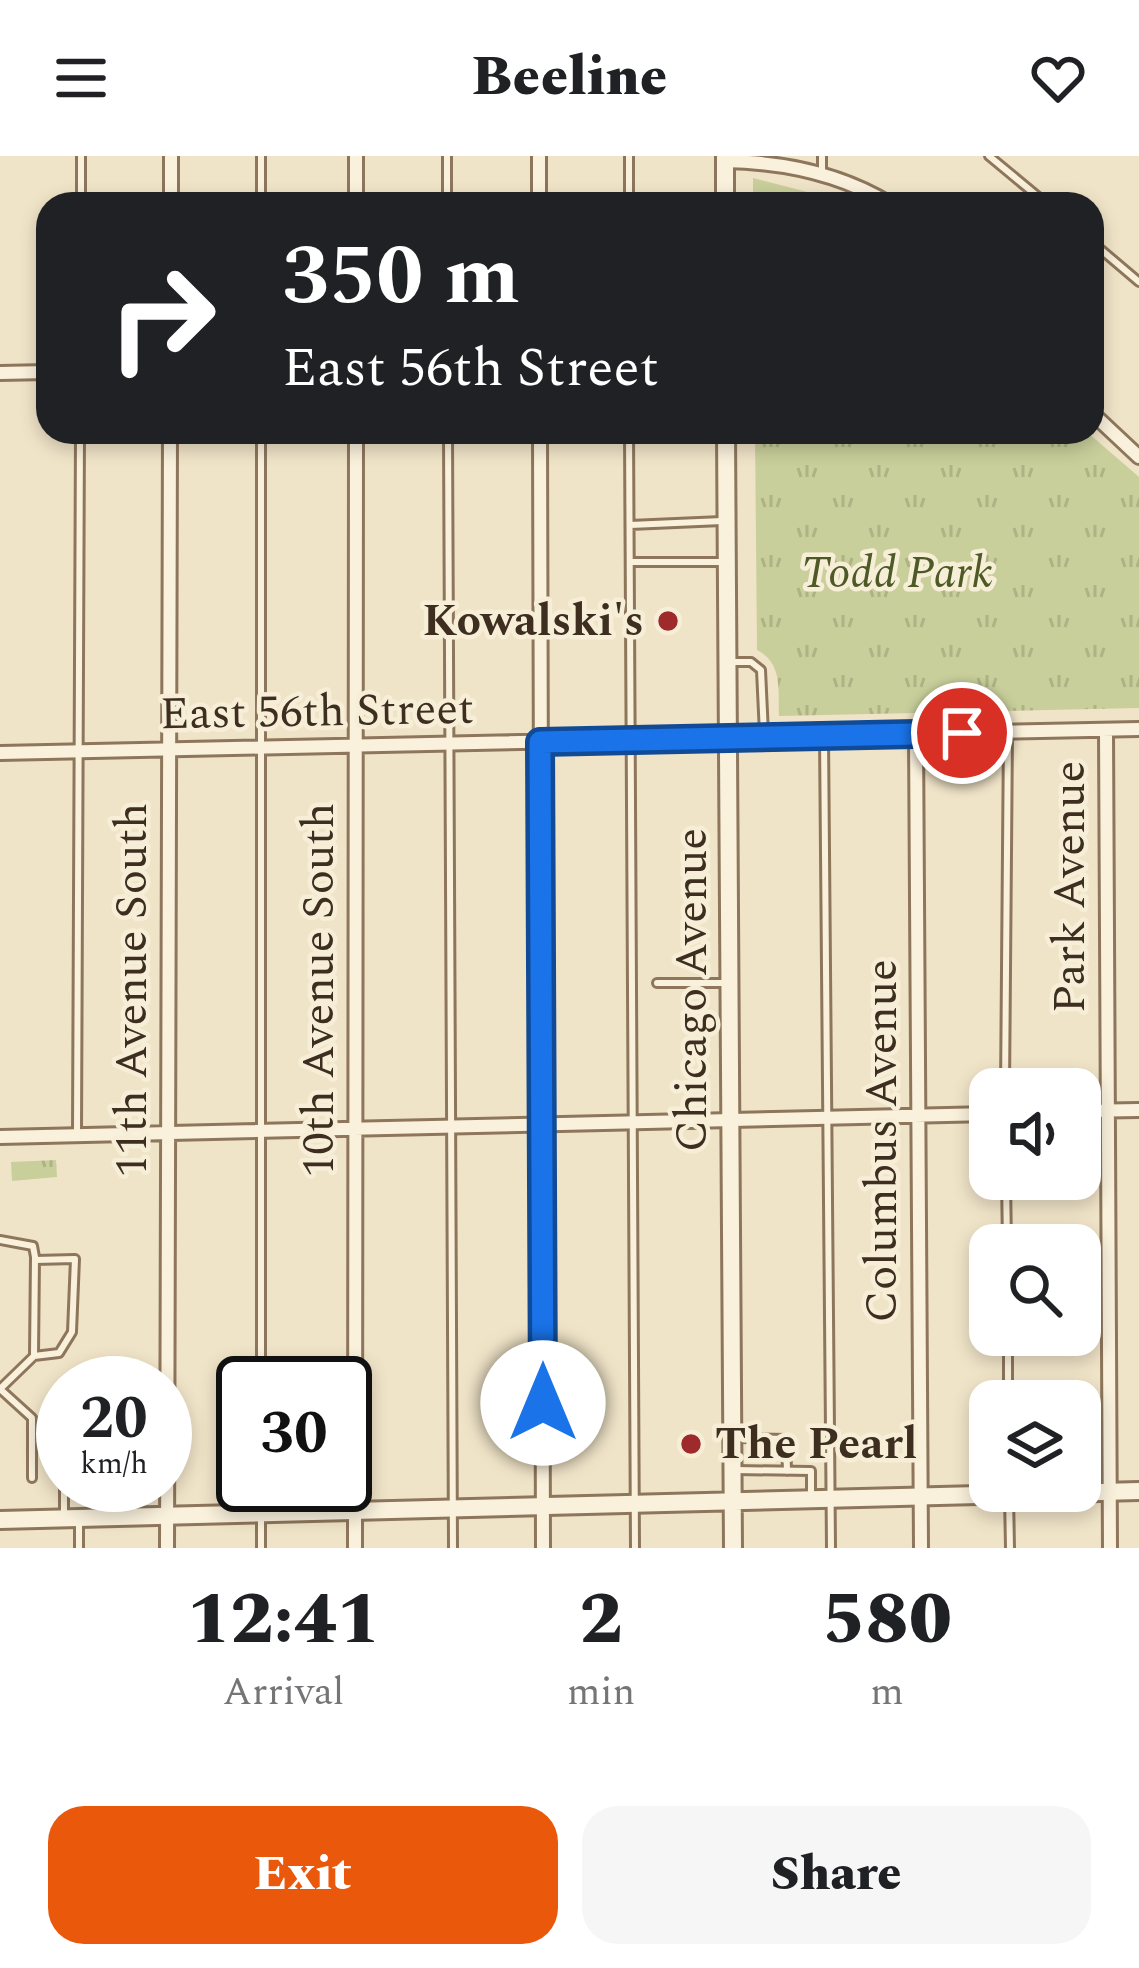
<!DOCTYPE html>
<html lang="en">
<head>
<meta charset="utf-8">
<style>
	:root { --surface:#fff; --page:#f6f6f6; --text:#202124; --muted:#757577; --accent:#ea580c }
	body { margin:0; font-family:Spectral,serif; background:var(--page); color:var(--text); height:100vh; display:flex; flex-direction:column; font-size:45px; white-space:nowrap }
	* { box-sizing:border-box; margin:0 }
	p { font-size:39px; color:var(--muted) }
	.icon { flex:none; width:66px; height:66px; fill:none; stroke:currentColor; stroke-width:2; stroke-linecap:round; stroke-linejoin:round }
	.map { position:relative; height:1392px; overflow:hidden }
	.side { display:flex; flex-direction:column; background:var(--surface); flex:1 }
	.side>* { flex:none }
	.guide { position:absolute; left:36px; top:36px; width:1068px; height:252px; border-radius:36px; box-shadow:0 6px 18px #0003; background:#202124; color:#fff; overflow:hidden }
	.fabs { position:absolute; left:969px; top:912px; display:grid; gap:24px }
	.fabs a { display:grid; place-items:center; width:132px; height:132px; border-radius:24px; background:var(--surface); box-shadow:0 6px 18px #0003; font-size:60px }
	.speed { position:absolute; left:36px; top:1200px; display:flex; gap:24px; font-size:60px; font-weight:700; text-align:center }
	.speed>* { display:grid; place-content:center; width:156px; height:156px; border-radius:50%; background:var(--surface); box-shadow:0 6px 18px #0003; line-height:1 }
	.speed small { font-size:30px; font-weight:400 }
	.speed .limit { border:6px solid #111; border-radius:18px; background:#fff; color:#111 }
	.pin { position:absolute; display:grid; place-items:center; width:102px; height:102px; color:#fff; margin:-51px; border:6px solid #fff; border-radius:50%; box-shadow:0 3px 12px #0007 }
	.me { position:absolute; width:132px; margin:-66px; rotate:0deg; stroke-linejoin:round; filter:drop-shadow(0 0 9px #0008) }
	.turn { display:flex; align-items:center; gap:42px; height:252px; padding:0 48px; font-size:54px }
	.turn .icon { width:156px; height:156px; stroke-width:2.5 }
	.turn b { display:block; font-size:84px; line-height:102px }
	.eta { display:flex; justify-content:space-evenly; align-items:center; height:204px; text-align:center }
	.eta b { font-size:72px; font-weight:800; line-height:84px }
	.button { display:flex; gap:24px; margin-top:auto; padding:24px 48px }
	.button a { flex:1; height:138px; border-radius:36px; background:var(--accent); color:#fff; font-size:48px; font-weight:800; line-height:138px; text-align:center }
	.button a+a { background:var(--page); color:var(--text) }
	header { display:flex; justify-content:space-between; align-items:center; height:156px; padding:0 48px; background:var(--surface); font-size:54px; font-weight:800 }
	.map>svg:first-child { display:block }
</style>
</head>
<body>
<header><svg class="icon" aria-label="menu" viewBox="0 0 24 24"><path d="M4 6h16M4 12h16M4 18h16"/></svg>Beeline<svg class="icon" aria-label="heart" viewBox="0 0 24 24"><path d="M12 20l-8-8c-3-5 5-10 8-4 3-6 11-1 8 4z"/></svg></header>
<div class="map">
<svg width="1139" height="1392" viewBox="0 0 1139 1392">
	<defs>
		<pattern id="park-tufts" width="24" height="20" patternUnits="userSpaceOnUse" patternTransform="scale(3)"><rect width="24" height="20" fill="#c9cf9b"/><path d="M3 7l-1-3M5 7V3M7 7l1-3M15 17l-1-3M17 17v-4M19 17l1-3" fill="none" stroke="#aeb285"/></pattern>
	</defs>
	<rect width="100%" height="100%" fill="#f0e4c8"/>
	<!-- park -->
	<path fill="url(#park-tufts)" d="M 753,22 L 854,48 L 753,48 Z
		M 755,276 L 1087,276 L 1139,321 L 1139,552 L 779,560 C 778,534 783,507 757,494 Z
		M 56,1004 L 57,1021 L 12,1025 L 11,1006 Z"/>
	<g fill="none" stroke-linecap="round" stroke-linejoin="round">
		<defs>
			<path id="service" d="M 261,0 L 261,48
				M 447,0 L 447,48
				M 989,0 L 1047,48
				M 822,15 L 822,0
				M 81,48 L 81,0
				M 629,48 L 629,0
				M 1092,86 L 1139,126
				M 448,276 L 453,1392
				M 629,276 L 635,1392
				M 630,369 L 722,365
				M 630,406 L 723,406
				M 728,506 L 751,506 L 761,514 L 764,578
				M 824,580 L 831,1392
				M 657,827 L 726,827
				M 1005,933 L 1008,576
				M 77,976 L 80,276
				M 1006,1023 L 1007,1089
				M 0,1084 L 33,1090 L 35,1101 L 34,1200 L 0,1233
				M 1008,1179 L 1008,1245
				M 34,1200 L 59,1197 L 72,1176 L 75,1103 L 35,1104
				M 261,1227 L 261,276
				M 0,1233 L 32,1262 L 32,1322
				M 737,1282 L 786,1283 L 787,1315
				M 735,1314 L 811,1315 L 811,1340
				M 261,1329 L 261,1392
				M 1009,1339 L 1010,1392
				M 64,1361 L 64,1329
				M 79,1366 L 79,1392"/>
			<path id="minor" d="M 356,0 L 356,48
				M 539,0 L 539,48
				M 725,5 C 782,6 841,18 890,48
				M 171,48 L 171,0
				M 0,217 L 48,216
				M 1092,257 L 1139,301
				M 540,276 L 543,1392
				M 1106,574 L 1110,1392
				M 916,578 L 921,1392
				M 0,597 L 1139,573
				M 1080,955 L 1139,954
				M 0,981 L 990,958
				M 167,1392 L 170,276
				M 355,1392 L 356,276"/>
			<path id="tertiary" d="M 725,0 L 725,48
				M 726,276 L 733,1392
				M 0,1364 L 1139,1335"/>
		</defs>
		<!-- service casing -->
		<use href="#service" stroke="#8d765c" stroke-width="12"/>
		<!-- minor casing -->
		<use href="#minor" stroke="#8d765c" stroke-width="18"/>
		<!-- tertiary casing -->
		<use href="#tertiary" stroke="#8d765c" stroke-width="22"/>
		<!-- service -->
		<use href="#service" stroke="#faf1dc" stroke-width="6"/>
		<!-- minor -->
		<use href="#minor" stroke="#faf1dc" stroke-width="12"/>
		<!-- tertiary -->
		<use href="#tertiary" stroke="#faf1dc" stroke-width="16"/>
	</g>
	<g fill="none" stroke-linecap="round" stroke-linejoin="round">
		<defs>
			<path id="route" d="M 543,1247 L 540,586 L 962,577"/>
		</defs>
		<!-- route casing -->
		<use href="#route" stroke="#114b97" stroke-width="30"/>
		<!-- route -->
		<use href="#route" stroke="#1a73e8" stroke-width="21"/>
	</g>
	<!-- markers -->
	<g fill="#9e2a2b" stroke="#f7eed8" stroke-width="4.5">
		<circle cx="668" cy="465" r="12"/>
		<circle cx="691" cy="1288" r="12"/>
	</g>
	<g text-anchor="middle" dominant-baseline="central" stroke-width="9" stroke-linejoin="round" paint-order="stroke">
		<!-- park labels -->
		<g font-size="45" font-style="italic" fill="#4d5a26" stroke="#f7eed8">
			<text x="897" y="417">Todd Park</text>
		</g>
		<!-- poi labels -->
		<g font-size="45" font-weight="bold" fill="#3d2e20" stroke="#f7eed8" text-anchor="end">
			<text x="644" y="465">Kowalski's</text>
			<text x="715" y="1288" text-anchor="start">The Pearl</text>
		</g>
		<!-- street labels -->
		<g font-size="45" fill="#3d2e20" stroke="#f7eed8">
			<text transform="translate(317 556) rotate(-1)">East 56th Street</text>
			<text transform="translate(1070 731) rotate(-90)">Park Avenue</text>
			<text transform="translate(132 834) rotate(-90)">11th Avenue South</text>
			<text transform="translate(319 834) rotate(-90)">10th Avenue South</text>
			<text transform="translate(692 834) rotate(-90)">Chicago Avenue</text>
			<text transform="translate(882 985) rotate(-90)">Columbus Avenue</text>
		</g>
	</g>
</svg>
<div class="fabs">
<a><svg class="icon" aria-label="sound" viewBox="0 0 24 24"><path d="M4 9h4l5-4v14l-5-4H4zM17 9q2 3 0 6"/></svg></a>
<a><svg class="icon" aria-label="search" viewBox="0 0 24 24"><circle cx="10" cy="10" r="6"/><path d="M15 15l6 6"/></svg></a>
<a><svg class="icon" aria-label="layers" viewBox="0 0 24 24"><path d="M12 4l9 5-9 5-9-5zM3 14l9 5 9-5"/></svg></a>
</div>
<div class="speed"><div>20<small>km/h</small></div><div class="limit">30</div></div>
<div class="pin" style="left:962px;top:577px;background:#d93025"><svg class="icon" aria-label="arrive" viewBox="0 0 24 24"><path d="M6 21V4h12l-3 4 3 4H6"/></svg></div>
<svg class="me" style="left:543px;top:1247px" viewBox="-20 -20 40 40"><circle r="19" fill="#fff"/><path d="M0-13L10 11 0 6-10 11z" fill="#1a73e8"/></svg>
<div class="guide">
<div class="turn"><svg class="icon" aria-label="right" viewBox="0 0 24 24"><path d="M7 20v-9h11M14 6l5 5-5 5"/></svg><div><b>350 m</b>East 56th Street</div></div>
</div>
</div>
<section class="side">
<div class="eta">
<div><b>12:41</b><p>Arrival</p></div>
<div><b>2</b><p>min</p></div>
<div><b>580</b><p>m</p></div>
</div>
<div class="button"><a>Exit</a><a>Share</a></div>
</section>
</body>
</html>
